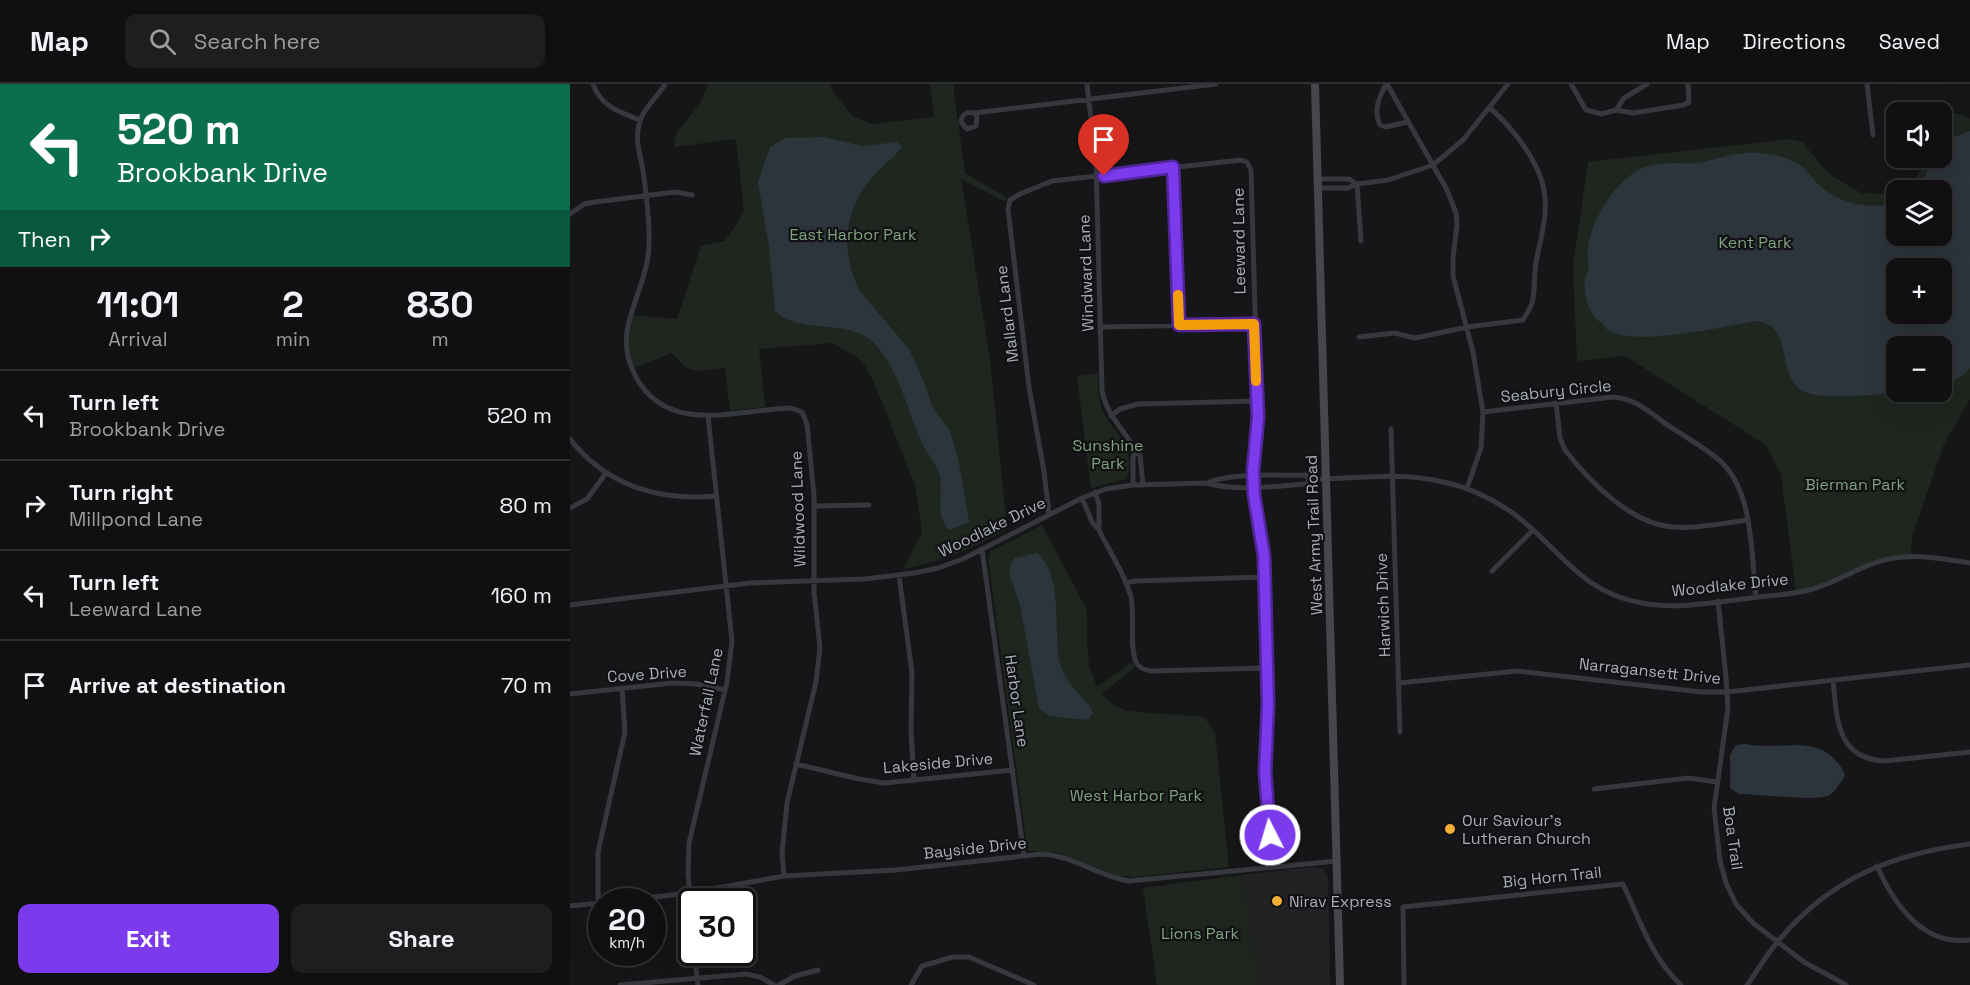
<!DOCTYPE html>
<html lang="en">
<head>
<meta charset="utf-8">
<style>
	:root { --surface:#101012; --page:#1e1e20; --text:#f1f3f6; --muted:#9c9d9f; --line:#303032; --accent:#7c3aed }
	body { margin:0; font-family:"Space Grotesk",sans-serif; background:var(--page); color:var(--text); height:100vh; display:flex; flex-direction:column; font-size:22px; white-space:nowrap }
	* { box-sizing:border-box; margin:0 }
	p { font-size:20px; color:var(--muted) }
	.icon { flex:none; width:33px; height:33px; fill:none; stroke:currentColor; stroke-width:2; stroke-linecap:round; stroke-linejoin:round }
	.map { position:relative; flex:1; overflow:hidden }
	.sheet { display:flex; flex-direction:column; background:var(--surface); width:570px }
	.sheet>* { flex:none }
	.top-card { background:#0b6e4f; color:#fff; overflow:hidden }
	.fabs { position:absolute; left:1316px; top:18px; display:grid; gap:12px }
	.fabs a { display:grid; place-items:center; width:66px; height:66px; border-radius:12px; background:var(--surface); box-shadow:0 6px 24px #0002,0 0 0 2px var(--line); font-size:30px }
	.speed { position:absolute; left:18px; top:804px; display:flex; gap:12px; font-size:30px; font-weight:700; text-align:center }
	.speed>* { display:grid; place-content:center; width:78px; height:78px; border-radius:50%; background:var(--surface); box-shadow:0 6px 24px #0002,0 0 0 2px var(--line); line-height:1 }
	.speed small { font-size:15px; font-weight:400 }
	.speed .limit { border:3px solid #111; border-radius:9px; background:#fff; color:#111 }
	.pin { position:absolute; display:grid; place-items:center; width:51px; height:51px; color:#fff; margin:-62px -26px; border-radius:50% 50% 50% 0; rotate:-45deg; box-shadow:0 0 6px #0007 }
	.pin .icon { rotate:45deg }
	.me { position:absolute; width:66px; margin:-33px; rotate:355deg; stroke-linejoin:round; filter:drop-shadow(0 0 4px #0008) }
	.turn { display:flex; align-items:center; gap:21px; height:126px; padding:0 18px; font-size:27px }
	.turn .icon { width:78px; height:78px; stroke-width:2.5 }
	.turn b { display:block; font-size:42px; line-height:51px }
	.then { display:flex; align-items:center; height:57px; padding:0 18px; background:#0003; gap:12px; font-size:22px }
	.eta { display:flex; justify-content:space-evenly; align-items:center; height:102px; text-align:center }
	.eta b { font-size:36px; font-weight:700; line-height:42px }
	.primary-button { display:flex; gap:12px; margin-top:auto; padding:12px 18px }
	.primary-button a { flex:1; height:69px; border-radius:12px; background:var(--accent); color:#fff; font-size:24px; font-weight:700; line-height:69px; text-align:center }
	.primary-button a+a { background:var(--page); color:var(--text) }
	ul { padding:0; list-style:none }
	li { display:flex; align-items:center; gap:18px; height:90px; padding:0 18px; border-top:2px solid var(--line) }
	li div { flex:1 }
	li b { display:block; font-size:22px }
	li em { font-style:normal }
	header { display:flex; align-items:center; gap:36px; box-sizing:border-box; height:84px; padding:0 30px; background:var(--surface); border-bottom:2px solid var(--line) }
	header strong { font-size:28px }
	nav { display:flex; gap:33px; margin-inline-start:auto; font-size:21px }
	.search { width:420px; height:54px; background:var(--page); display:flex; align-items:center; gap:15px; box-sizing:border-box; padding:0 21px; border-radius:12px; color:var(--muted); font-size:22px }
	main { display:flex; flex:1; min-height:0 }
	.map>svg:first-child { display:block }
</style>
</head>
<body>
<header>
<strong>Map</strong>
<div class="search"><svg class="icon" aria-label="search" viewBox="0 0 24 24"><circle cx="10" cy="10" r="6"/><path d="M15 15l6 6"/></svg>Search here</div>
<nav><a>Map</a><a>Directions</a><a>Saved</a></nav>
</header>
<main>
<section class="sheet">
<div class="top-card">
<div class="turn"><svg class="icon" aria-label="left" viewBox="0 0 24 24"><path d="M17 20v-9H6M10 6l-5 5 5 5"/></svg><div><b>520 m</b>Brookbank Drive</div></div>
<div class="then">Then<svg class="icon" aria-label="right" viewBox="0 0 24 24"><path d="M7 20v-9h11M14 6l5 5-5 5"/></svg></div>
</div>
<div class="eta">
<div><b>11:01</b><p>Arrival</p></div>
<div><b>2</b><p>min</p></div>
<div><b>830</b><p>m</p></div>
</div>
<ul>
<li><svg class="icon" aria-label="left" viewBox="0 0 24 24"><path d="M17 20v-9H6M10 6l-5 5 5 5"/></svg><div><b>Turn left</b><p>Brookbank Drive</p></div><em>520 m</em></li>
<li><svg class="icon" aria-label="right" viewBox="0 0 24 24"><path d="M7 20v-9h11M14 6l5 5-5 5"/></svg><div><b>Turn right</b><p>Millpond Lane</p></div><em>80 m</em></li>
<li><svg class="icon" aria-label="left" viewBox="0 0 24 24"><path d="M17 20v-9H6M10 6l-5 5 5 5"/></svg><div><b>Turn left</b><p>Leeward Lane</p></div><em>160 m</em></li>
<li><svg class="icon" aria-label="arrive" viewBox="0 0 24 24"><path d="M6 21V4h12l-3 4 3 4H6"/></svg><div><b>Arrive at destination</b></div><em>70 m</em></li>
</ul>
<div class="primary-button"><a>Exit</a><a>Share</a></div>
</section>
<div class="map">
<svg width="1400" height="901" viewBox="0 0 1400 901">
	<rect width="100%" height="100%" fill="#161618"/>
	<!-- built -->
	<path fill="#222225" d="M 744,783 L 751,784 L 756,789 L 758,795 L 760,901 L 689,901 L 671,791 Z"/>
	<!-- green -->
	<path fill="#1e261f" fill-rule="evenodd" d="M 138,0 L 260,0 L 262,6 L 281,31 L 301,40 L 364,33 L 360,0 L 383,0 L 395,89 L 437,114 L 435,118 L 391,95 L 420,274 L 437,445 C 404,464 371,478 333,485 L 352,448 L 345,401 L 308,308 L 296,283 L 288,274 L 263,259 L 189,265 L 195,323 L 160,327 L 155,284 C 127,287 120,292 102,269 L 63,284 L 58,258 L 62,231 L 107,235 L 131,162 L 155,157 L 174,128 L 166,55 L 104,63 L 106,49 L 130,20 Z
		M 1371,30 L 1390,30 L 1400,34 L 1400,315 L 1374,360 L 1342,453 L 1341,472 L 1323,473 L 1260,499 L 1226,508 L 1211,391 L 1196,361 L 1055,272 L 1007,277 L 1003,182 L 1018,78 L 1219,55 L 1232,58 L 1260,91 L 1291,109 L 1326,110 L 1326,152 L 1371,152 L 1371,106 L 1336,106 L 1343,100 L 1357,74 L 1371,74 ZM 1326,184 L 1371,184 L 1371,230 L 1326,230 ZM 1326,262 L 1371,262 L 1371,308 L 1326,308 Z
		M 528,289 C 528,302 528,315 533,327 C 543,351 559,352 559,382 C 559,388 559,390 555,395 L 521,404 L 507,292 Z
		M 472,441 L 517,526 L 517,560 L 519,582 L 527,603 L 562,578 L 565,583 L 532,610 L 543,621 L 558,627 L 634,633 L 645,649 L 659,783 L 565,793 L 549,792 L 489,769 L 459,767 L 457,764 L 418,474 L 421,467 Z
		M 671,791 L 689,901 L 587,901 L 573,804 Z"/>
	<!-- water -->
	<path fill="#2c353c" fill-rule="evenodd" d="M 1400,47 L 1400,284 L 1392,292 L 1371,302 L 1371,262 L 1326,262 L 1326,308 L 1334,308 C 1312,310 1250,317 1233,307 C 1204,290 1226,239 1184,237 C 1158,242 1044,268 1033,240 C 1019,232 1013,212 1015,196 C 1016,189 1020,187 1018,179 C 1013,147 1044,94 1075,83 C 1094,76 1114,82 1134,78 C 1154,73 1175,66 1196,70 C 1207,71 1218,74 1227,79 C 1235,83 1240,92 1246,98 C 1268,120 1297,126 1326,119 L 1326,152 L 1371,152 L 1371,106 L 1346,106 L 1352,101 L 1362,75 L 1371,74 L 1372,62 L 1384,53 ZM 1326,184 L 1371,184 L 1371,230 L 1326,230 Z
		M 253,53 L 293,62 L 327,58 L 332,63 C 323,75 315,79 306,89 C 274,124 269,163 289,206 L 339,265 L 354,298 L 363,324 L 380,347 L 388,374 L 399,438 L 379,446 C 363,428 375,410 369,389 C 366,378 355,368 351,357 C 337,325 330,289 307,262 C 281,232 231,252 205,227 L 199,163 L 188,98 L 200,63 L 216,54 Z
		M 467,469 C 493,490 484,545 489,575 C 491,587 499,599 507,608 C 513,616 520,619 523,629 L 518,636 L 479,632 L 469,624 L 450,521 L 440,492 L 440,482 L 445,474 Z
		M 1176,660 C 1205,667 1244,651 1265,676 C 1270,682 1273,684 1275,692 C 1271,697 1266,707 1260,711 C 1249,718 1186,710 1169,710 L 1160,704 L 1160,671 L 1166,661 Z"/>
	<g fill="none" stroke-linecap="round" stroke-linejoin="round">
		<!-- street -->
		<path stroke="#37383d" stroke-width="5" d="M 23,0 C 31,23 50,28 70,36
			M 95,0 C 88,13 74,23 70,37 C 64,54 70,70 73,86 C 76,110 80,135 79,159 C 79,188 64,214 58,242 C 54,260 58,279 67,295 C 100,352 169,325 221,324 L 232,328 L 237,340 L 244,412 L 244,508 L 250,564 L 246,598 L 217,719 L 212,769 L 214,792
			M 517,0 L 526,78 L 532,307 C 536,328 548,339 559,356 C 563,362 564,368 570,371 L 573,401
			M 816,0 C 809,14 803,26 810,41 L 816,43 L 837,38
			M 817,0 L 877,106 L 886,129 L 887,140 L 883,174 L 883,192 L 903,268 L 913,328 L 911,364 L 897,404
			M 1001,0 L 1016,26 L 1031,30 L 1046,26 L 1063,29 L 1114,21 L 1119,18 L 1118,0
			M 1297,0 L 1303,51
			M 1046,26 L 1054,14 L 1077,0
			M 404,29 L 407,33 L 406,42 L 397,45 L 391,38 C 392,30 397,27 404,29 L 646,0
			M 603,83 L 609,241
			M 747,95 L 779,95 L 787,100
			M 787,100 L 791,157
			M 748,104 L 778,104 L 787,100 L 818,96 L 863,81 L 893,56 L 938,0
			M 0,130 L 14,120 L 25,118 L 105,108 L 122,111
			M 532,243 L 684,240
			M 789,253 L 825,249 L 845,254 L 897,243 L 953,236 C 956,231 960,225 962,219 C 965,211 964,189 966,178 C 970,157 977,134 975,113 C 972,80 943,44 920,24
			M 986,319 L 990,354 L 995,366 C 1020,398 1061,440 1103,443 C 1127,445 1153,439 1178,436
			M 913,328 L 1043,313 C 1065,314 1082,330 1099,342 C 1116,353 1133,363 1148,375 C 1184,405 1181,470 1186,513
			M 541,332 L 550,325 L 568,320 L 687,317
			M 821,345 L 830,648
			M 0,355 C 37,402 87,417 146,412
			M 637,399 C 661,388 709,392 736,391 L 739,396
			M 563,401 L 563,373 L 565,369
			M 525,408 L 529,420 L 529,446
			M 512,414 L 522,438 L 529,446 C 539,467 555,490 561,513 C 565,531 559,563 566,578 C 569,584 575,586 581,587 L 698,584
			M 245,422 L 299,421
			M 0,424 L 17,415 L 36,389
			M 479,430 L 474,388 L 459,303 L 438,125 L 440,116 L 450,110 L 482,97 L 671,76 L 677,78 L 681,86 L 688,333 L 683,387 L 684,411 L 694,472 L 698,620 L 695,688 L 704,783
			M 412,465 L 454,772
			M 922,487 L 962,447
			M 329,491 L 342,589 L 341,647 L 344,697
			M 556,499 L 565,497 L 695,493
			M 1148,517 L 1156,593 L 1158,624 L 1144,724 L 1150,777 L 1156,799 L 1166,820 L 1183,839 L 1234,878 L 1276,901
			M 0,521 L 180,499 L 295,495 L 344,489 L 368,484 L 393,475 L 512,414 L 536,405 L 563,401 L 637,399 C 667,408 705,402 736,400 L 739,396 C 815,392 878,382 944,430 C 990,464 1009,508 1072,519 C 1108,526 1145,518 1181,514 C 1200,511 1220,511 1239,506 C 1261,501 1280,488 1302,480 C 1335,467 1366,474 1400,479
			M 1263,596 C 1267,634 1266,675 1315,677 L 1400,668
			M 829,599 L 947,587 L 1131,608 L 1157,608 L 1400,581
			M 0,610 L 102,599 L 126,600 L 155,606
			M 226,680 L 289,695 L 314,699 L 443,686
			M 1024,705 L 1118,694 L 1147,698
			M 1307,782 C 1324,820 1353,862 1400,856
			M 41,818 L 120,809 L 214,792 L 326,786 L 472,770 C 504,772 528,792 559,797 L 767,777
			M 28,819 L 28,768 L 55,648 L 52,604
			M 0,822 L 30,819
			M 122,837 L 118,788 L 119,759 L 157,598 L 162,557 L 138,332
			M 124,868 L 128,901
			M 50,901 L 176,890 L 190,893 L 204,901
			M 209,901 L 225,892 L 248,886
			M 341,901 L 352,882 L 383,873 L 399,873 L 464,901
			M 834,901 L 833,823 L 1053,800 C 1070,836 1081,873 1111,901
			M 1177,901 C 1188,886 1197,870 1209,856 C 1261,794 1322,770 1400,760"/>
		<!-- secondary -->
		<path stroke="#45474d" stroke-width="8" d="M 745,0 L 770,901"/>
	</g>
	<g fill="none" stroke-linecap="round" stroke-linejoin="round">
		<defs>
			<path id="route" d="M 534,92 L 603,83 L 609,241 L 684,240 L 688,333 L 683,387 L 684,411 L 694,472 L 698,620 L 695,688 L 700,751"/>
		</defs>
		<!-- route casing -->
		<use href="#route" stroke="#51269a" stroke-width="15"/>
		<!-- route -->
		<use href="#route" stroke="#7c3aed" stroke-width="10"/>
		<!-- slow -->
		<path stroke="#f59e0b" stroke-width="10" d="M 608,211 L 609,241 L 684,240 L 686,297"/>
	</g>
	<!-- markers -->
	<g fill="#f2b134" stroke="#111113" stroke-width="2">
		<circle cx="880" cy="745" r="6"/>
		<circle cx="707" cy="817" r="6"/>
	</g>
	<g text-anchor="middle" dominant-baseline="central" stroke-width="4.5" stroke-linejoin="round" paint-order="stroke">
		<!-- park labels -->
		<g font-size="16" fill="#7fa381" stroke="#111113">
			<text x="283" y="150">East Harbor Park</text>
			<text x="1185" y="158">Kent Park</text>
			<text x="538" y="361">Sunshine<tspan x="538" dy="18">Park</tspan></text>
			<text x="1285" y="400">Bierman Park</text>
			<text x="566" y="711">West Harbor Park</text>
			<text x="630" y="849">Lions Park</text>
		</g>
		<!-- street labels -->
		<g font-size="16" fill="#a8adb8" stroke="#111113">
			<text transform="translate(669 157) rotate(-91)">Leeward Lane</text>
			<text transform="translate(516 189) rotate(-92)">Windward Lane</text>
			<text transform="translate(437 230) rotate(-97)">Mallard Lane</text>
			<text transform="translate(986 307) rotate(-6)">Seabury Circle</text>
			<text transform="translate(228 425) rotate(-92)">Wildwood Lane</text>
			<text transform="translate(422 443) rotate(-26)">Woodlake Drive</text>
			<text transform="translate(744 451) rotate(-92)">West Army Trail Road</text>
			<text transform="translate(1160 501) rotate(-6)">Woodlake Drive</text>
			<text transform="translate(813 521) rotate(-92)">Harwich Drive</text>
			<text transform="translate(1080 587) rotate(6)">Narragansett Drive</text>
			<text transform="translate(77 590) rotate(-4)">Cove Drive</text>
			<text transform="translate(447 617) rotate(82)">Harbor Lane</text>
			<text transform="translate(136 618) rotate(-78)">Waterfall Lane</text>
			<text transform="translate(368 679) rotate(-5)">Lakeside Drive</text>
			<text transform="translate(1163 754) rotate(82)">Boa Trail</text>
			<text transform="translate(405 764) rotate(-6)">Bayside Drive</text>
			<text transform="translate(982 793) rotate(-6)">Big Horn Trail</text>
		</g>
		<!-- poi labels -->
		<g font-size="16" fill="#a8adb8" stroke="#111113" text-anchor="start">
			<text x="892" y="736">Our Saviour's<tspan x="892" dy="18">Lutheran Church</tspan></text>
			<text x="719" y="817">Nirav Express</text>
		</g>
	</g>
</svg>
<div class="fabs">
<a><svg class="icon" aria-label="sound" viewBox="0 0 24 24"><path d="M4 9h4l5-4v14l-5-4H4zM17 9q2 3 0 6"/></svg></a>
<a><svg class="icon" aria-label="layers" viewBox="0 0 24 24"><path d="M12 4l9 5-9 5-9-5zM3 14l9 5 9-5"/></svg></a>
<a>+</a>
<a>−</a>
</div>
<div class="speed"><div>20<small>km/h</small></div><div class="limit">30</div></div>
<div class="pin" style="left:534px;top:92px;background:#d93025"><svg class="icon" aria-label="arrive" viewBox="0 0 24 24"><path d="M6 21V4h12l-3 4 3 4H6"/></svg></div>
<svg class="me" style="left:700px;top:751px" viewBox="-20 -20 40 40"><circle r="17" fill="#7c3aed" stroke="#fff" stroke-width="3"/><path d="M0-11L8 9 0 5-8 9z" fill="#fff"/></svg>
</div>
</main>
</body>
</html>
